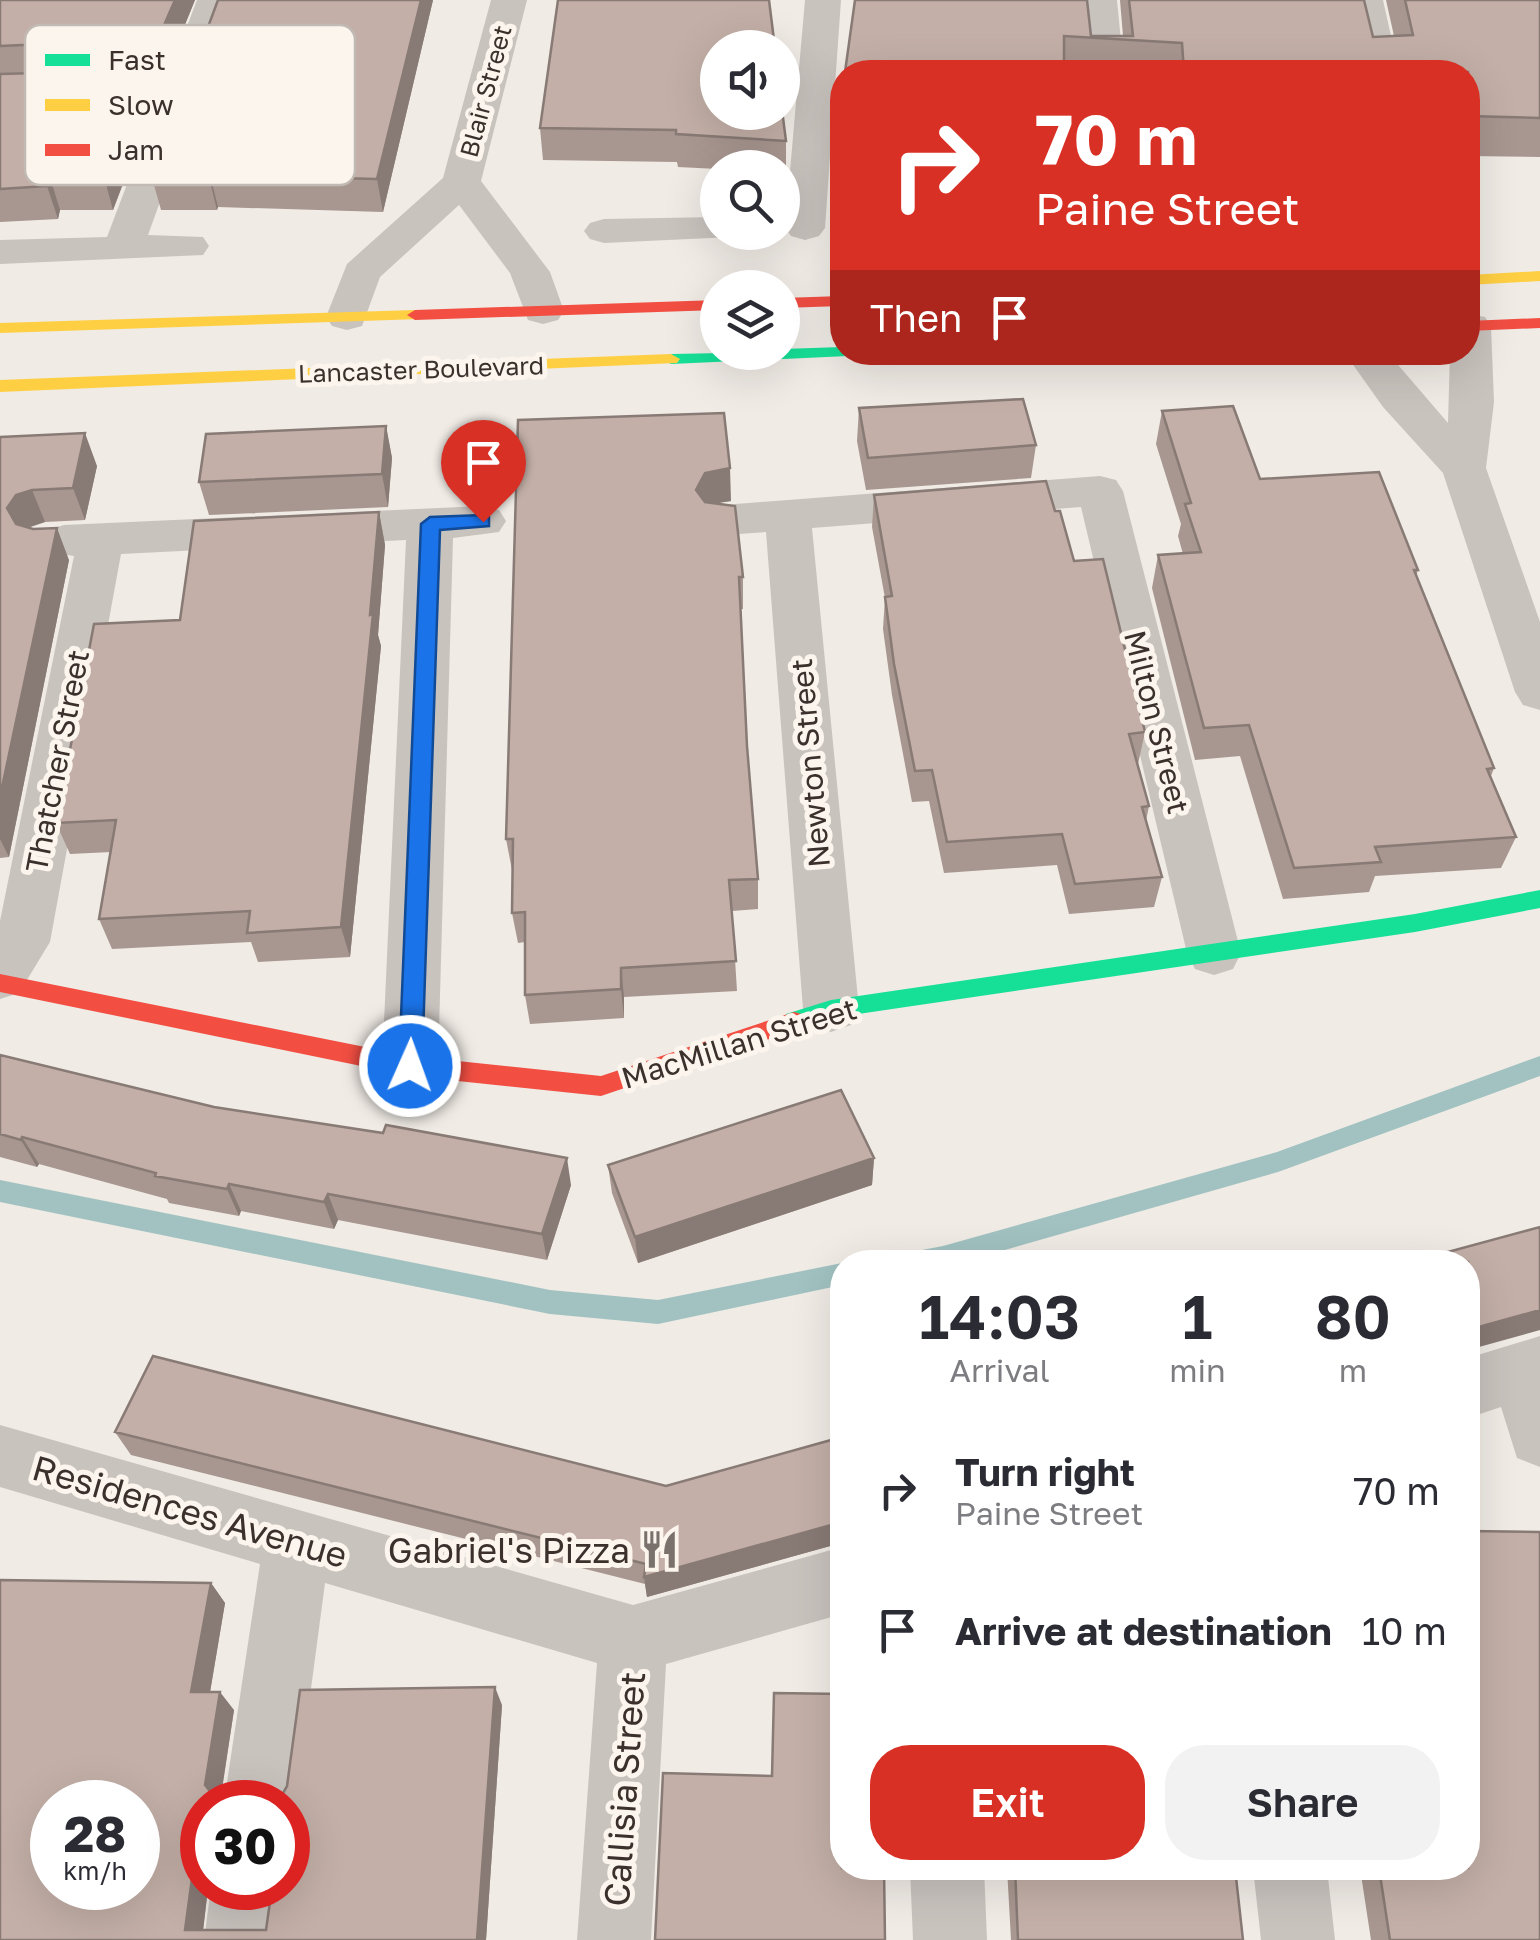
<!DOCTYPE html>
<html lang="en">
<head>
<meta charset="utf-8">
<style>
	:root { --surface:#fff; --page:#f2f2f3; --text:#2b2b33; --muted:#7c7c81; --accent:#d93025 }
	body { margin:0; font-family:"Golos Text",sans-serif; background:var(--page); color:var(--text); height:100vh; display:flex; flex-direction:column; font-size:38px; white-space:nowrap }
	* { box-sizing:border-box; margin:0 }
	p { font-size:32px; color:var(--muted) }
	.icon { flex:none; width:55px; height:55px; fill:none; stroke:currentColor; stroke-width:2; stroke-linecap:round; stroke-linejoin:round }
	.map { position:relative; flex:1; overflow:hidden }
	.sheet { position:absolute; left:830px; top:1250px; width:650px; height:630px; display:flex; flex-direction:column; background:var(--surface); border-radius:40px; box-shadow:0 10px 40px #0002 }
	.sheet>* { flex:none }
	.top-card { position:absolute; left:830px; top:60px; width:650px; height:305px; border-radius:40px; box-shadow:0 10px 40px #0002; background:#d93025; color:#fff; overflow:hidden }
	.fabs { position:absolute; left:700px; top:30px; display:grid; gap:20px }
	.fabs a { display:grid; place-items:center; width:100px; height:100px; border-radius:50%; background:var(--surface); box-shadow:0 10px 40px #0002; font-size:50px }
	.speed { position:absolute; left:30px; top:1780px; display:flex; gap:20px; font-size:50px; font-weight:700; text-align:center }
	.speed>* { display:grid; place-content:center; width:130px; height:130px; border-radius:50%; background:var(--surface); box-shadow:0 10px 40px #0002; line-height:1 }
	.speed small { font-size:25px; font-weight:400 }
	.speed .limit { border:15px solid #d22; background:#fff; color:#111 }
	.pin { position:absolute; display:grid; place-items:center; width:85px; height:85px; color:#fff; margin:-102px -42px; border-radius:50% 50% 50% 0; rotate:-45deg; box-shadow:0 0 10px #0007 }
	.pin .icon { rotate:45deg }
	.me { position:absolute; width:110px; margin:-55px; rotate:2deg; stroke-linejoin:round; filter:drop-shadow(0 0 8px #0008) }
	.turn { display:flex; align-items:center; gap:35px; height:210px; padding:0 40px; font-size:45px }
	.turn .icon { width:130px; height:130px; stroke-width:2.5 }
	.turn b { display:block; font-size:70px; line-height:85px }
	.then { display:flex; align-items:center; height:95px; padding:0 40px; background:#0003; gap:20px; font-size:38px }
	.eta { display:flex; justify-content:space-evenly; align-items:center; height:170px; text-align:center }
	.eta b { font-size:60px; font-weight:600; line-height:70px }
	.primary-button { display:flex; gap:20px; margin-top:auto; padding:20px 40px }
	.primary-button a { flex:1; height:115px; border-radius:40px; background:var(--accent); color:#fff; font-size:40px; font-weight:600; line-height:115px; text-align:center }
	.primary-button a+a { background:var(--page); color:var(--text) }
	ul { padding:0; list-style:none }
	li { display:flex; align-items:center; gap:30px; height:140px; padding:0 40px }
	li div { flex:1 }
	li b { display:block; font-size:38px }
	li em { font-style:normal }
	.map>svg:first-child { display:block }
</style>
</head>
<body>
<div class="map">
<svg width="1540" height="1940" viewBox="0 0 1540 1940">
	<rect width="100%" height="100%" fill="#f0ebe5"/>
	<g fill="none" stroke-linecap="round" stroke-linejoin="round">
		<!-- stream -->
		<path fill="#a1c2c1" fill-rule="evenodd" d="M 1540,1056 L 1540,1076 L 1278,1172 L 963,1262 L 898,1262 L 901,1254 L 943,1246 L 1277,1152 Z
			M 0,1180 L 550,1290 L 658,1300 L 842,1263 L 842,1285 L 658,1324 L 550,1314 L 0,1202 Z"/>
		<!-- street -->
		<path fill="#c9c3be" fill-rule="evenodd" d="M 197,0 L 233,0 L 148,235 L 203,237 L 209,246 L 203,255 L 0,264 L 0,240 L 107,237 Z
			M 491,0 L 527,0 L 481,181 L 550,272 L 564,311 L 558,320 L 543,324 L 528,320 L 510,273 L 459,205 L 380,277 L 362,326 L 347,330 L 332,326 L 326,317 L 347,264 L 443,178 Z
			M 805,0 L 841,0 L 825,228 L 819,236 L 805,240 L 791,236 L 785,228 Z
			M 1081,0 L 1117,0 L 1124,72 L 1088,72 Z
			M 1347,0 L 1383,0 L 1399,72 L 1363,72 Z
			M 718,217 L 718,232 L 735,232 L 732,237 L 604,243 L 590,239 L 584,231 L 590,223 L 604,219 Z
			M 1468,314 L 1485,317 L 1491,326 L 1494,402 L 1486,468 L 1540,622 L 1540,710 L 1523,705 L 1515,692 L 1443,473 L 1383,407 L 1344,352 L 1387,352 L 1448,423 L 1450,352 L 1468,352 Z
			M 1100,476 L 1116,480 L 1123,491 L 1241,953 L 1233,969 L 1214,975 L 1195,969 L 1187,953 L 1081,507 L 812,528 L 859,1009 L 851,1025 L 831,1032 L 811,1025 L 803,1009 L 766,532 L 723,535 L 707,531 L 700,520 L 707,509 L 723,505 Z
			M 483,506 L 499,510 L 506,521 L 499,532 L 453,538 L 438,1066 L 430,1083 L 410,1090 L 390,1083 L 382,1066 L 406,540 L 121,554 L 50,942 L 19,993 L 0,999 L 0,921 L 74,556 L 48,552 L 41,541 L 48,530 L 64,525 Z
			M 1540,1336 L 1540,1467 L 1517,1458 L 1501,1407 L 1468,1418 L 1468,1358 Z
			M 0,1425 L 633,1605 L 842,1547 L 842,1614 L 666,1664 L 651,1940 L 577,1940 L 597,1663 L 325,1583 L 296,1802 L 288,1823 L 288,1802 L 224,1802 L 260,1564 L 0,1487 Z
			M 910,1868 L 984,1868 L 987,1940 L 913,1940 Z
			M 1253,1868 L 1327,1868 L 1335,1940 L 1261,1940 Z
			M 211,1888 L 285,1888 L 278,1940 L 204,1940 Z"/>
		<!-- fast -->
		<path fill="#16e098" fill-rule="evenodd" d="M 842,347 L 842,352 L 850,352 L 848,356 L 671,364 L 662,359 L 671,354 L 782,352 L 782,349 Z
			M 1540,890 L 1540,908 L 1415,932 L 831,1018 L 794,1030 L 786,1028 L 783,1021 L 786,1014 L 831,1000 L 1415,914 Z"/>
		<!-- slow -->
		<path fill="#ffcf43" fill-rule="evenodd" d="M 1540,271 L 1540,281 L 1468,285 L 1468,275 Z
			M 415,310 L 421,311 L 421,319 L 0,333 L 0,323 Z
			M 671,354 L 680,359 L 677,363 L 0,392 L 0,380 Z"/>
		<!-- jam -->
		<path fill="#f24e42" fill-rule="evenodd" d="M 842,296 L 842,306 L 782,308 L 782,298 Z
			M 718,300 L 718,310 L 415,320 L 407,315 L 415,310 Z
			M 1540,318 L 1540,328 L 1468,331 L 1468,321 Z
			M 0,974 L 410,1056 L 601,1076 L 794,1012 L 802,1014 L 805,1021 L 802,1028 L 601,1096 L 410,1076 L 0,992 Z"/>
	</g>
	<!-- wall -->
	<path fill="#a89690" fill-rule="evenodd" d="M 0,0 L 195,0 L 166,71 L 146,72 L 154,102 L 113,210 L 60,210 L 58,219 L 0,222 Z
		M 433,0 L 383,212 L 218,207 L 217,210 L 161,210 L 152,178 Z
		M 558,0 L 786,141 L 786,173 L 782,173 L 782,168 L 718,168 L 718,169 L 678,167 L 677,162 L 543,160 L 540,128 Z
		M 855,0 L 1091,36 L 1123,36 L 1120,0 L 1364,0 L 1373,37 L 1394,36 L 1386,0 L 1540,0 L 1540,157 L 1468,156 L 1468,72 L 845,72 Z
		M 842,90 L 842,177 L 835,176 L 836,137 Z
		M 859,408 L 1036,445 L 1031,478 L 866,490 L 857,441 Z
		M 1162,411 L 1260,479 L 1418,570 L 1416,576 L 1494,768 L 1491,776 L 1516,837 L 1501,868 L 1375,876 L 1369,892 L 1283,899 L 1240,756 L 1195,760 L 1152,588 L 1158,555 L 1183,554 L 1178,536 L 1181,524 L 1156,444 Z
		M 518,420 L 731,501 L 716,503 L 743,577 L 743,609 L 741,609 L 747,746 L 758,879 L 758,909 L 732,911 L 737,991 L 624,997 L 624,1018 L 530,1024 L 525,995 L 525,942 L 518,943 L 512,913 L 513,870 L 512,870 L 506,839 Z
		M 386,426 L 392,458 L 388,507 L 209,515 L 199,482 Z
		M 0,437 L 97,466 L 85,520 L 45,522 L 28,528 L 69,560 L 9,857 L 0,858 Z
		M 874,495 L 1055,511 L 1145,732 L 1138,764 L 1149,806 L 1146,821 L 1162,877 L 1154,907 L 1069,914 L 1057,865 L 944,873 L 929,801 L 912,802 L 892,695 L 883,629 L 885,598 L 872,527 Z
		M 379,512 L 385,545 L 378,635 L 381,646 L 350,957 L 258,962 L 251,942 L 112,949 L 99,919 L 111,852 L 70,854 L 56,823 L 180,620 Z
		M 0,1055 L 214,1107 L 571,1185 L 547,1260 L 338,1220 L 334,1229 L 241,1211 L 239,1216 L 169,1203 L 167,1199 L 39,1164 L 37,1167 L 0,1157 Z
		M 874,1158 L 872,1185 L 638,1263 L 612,1193 L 608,1165 Z
		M 115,1432 L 666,1486 L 842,1437 L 842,1546 L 841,1543 L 647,1597 L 645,1584 L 131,1455 Z
		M 211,1583 L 225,1603 L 210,1692 L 234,1710 L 222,1790 L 271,1790 L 280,1800 L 502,1705 L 486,1940 L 0,1940 ZM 202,1802 L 288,1802 L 266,1930 L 203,1930 L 208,1888 L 202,1888 Z
		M 1007,1868 L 1235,1868 L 1243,1940 L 1011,1940 Z
		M 1360,1868 L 1468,1868 L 1540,1940 L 1371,1940 Z"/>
	<!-- shaded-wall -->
	<path fill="#887a75" d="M 175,0 L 195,0 L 166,71 L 158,39 Z
		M 421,0 L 433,0 L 383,212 L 377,179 Z
		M 146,70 L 154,102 L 113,210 L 104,177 Z
		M 210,175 L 218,207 L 217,210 L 209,178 Z
		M 50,177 L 60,210 L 58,219 L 47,186 Z
		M 386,426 L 392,458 L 388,507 L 382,474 Z
		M 85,433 L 97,466 L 85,520 L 73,488 Z
		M 730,468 L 731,501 L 706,505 L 696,490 L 705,473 Z
		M 32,490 L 45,522 L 29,527 L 20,540 L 7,508 L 16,495 Z
		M 379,512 L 385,545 L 378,635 L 381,646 L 350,957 L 341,927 Z
		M 57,528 L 69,560 L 9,857 L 0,839 L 0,797 Z
		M 621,968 L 624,997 L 624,1018 L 621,989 Z
		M 22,1137 L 39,1164 L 37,1167 L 21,1140 Z
		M 567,1158 L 571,1185 L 547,1260 L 542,1234 Z
		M 874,1158 L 872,1185 L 638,1263 L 635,1237 Z
		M 229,1184 L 241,1211 L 239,1216 L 227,1189 Z
		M 328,1194 L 338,1220 L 334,1229 L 324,1202 Z
		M 1540,1310 L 1540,1330 L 1468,1350 L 1468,1330 Z
		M 842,1522 L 841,1543 L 647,1597 L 644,1577 Z
		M 211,1583 L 225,1603 L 207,1710 L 191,1692 Z
		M 495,1687 L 502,1705 L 486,1940 L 477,1940 Z
		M 220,1692 L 234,1710 L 220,1801 L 205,1785 Z
		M 271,1790 L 282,1802 L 273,1802 Z
		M 193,1871 L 202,1880 L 202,1888 L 208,1888 L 202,1940 L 185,1930 Z"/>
	<!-- building -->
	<path fill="#c3afa7" stroke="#887a75" stroke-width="2.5" fill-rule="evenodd" d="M 0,0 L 175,0 L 158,39 L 0,46 Z
		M 218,0 L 421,0 L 377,179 L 210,175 L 209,178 L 152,178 Z
		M 558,0 L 769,0 L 775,48 L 718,48 L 718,112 L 782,112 L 782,110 L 786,141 L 676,134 L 676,130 L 540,128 Z
		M 855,0 L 1087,0 L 1091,36 L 1133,36 L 1129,0 L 1364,0 L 1373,37 L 1413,35 L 1405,0 L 1540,0 L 1540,118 L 1468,116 L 1468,72 L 1184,72 L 1182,43 L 1064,36 L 1064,72 L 845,72 Z
		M 146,70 L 104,177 L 50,177 L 47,186 L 0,189 L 0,74 Z
		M 842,90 L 842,137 L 836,137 Z
		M 1023,399 L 1036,445 L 868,458 L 859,408 Z
		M 1233,406 L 1260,479 L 1379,472 L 1418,570 L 1414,570 L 1494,768 L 1487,769 L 1516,837 L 1375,847 L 1381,862 L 1294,868 L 1249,725 L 1204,728 L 1158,555 L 1201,552 L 1185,504 L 1191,503 L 1162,411 Z
		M 724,413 L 730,468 L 705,473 L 696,490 L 705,502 L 735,506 L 743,577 L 739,577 L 747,746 L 758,879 L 729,880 L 736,961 L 621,968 L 621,989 L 525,995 L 525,912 L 512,913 L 513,839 L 506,839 L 518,420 Z
		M 386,426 L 382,474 L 199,482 L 206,434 Z
		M 85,433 L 73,488 L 32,490 L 16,495 L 7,508 L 16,524 L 33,529 L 57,528 L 0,797 L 0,437 Z
		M 1046,481 L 1055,511 L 1060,511 L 1074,561 L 1103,559 L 1145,732 L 1129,734 L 1149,806 L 1142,807 L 1162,877 L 1075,884 L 1062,834 L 947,842 L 932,770 L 915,771 L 894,664 L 885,597 L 892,596 L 874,495 Z
		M 379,512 L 370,615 L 373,614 L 341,927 L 247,933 L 250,911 L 99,919 L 116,820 L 56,823 L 94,624 L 180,620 L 194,521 Z
		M 0,1055 L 214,1107 L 383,1133 L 386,1125 L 567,1158 L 542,1234 L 328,1194 L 324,1202 L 229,1184 L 227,1189 L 155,1176 L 156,1173 L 22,1137 L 21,1140 L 0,1134 Z
		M 841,1090 L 874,1158 L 635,1237 L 608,1165 Z
		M 1540,1227 L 1540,1310 L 1468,1330 L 1468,1262 L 1411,1262 Z
		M 153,1356 L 666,1486 L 842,1437 L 842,1522 L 644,1577 L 646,1564 L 115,1432 Z
		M 1468,1531 L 1540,1532 L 1540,1940 L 1390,1940 L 1379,1868 L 1468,1868 Z
		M 0,1580 L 211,1583 L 191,1692 L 220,1692 L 205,1785 L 209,1790 L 271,1790 L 273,1802 L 202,1802 L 202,1871 L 193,1871 L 185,1930 L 266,1930 L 272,1888 L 288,1888 L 288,1802 L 278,1802 L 287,1786 L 300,1690 L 495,1687 L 477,1940 L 0,1940 ZM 52,1802 L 138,1802 L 138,1888 L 52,1888 Z
		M 774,1693 L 842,1694 L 842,1868 L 884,1868 L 885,1940 L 655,1940 L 663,1773 L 772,1776 Z
		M 1015,1868 L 1235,1868 L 1243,1940 L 1018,1940 Z"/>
	<!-- route -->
	<path fill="#1a73e8" stroke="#114b97" stroke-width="2.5" d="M 483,515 L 489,517 L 489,526 L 440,530 L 422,1066 L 419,1073 L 402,1073 L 399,1066 L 421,524 L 430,517 Z"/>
	<!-- icons -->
	<defs>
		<symbol id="restaurant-bare" viewBox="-9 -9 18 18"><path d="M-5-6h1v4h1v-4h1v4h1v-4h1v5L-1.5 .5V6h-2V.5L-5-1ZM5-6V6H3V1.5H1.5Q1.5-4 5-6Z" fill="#7a716c" stroke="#fbf5ee" stroke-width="2.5" paint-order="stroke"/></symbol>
	</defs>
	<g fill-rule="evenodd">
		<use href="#restaurant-bare" x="632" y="1522" width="55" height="55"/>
	</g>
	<g text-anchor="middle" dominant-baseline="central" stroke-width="10" stroke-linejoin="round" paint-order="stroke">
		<!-- far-street labels -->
		<g font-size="25" fill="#3b302b" stroke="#fbf5ee">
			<text transform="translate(485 91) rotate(-75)">Blair Street</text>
			<text transform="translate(421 369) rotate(-2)">Lancaster Boulevard</text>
		</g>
		<!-- street labels -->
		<g font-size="30" fill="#3b302b" stroke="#fbf5ee">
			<text transform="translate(1157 722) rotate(76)">Milton Street</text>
			<text transform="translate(57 761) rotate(-79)">Thatcher Street</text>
			<text transform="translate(810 763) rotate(-95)">Newton Street</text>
			<text transform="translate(739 1043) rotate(-17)">MacMillan Street</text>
		</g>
		<!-- near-street labels -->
		<g font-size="35" fill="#3b302b" stroke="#fbf5ee">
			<text transform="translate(190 1511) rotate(16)">Residences Avenue</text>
			<text transform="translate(624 1789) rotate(-86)">Callisia Street</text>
		</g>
		<!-- near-poi labels -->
		<g font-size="35" fill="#3b302b" stroke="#fbf5ee" text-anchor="end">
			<text x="630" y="1550">Gabriel's Pizza</text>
		</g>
	</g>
	<!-- legend -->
	<rect x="25" y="25" width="330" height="160" rx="15" fill="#fbf5ee" stroke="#c1bab4" stroke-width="2.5"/>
	<rect x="45" y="54" width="45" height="12" fill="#16e098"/>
	<rect x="45" y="99" width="45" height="12" fill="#ffcf43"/>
	<rect x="45" y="144" width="45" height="12" fill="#f24e42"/>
	<g font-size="28" fill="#3b302b">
		<text x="108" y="70">Fast</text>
		<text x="108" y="115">Slow</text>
		<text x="108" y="160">Jam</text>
	</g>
</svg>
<div class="fabs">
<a><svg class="icon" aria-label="sound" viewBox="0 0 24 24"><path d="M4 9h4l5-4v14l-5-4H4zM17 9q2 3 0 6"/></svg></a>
<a><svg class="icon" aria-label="search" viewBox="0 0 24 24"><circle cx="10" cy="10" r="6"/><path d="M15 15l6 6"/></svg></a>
<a><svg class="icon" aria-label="layers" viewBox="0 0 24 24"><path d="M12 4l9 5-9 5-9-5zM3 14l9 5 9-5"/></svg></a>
</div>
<div class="speed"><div>28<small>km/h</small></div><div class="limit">30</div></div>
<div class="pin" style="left:483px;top:522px;background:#d93025"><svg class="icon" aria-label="arrive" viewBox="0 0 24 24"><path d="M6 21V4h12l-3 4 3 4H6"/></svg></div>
<svg class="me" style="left:410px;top:1066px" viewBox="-20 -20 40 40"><circle r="17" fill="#1a73e8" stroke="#fff" stroke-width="3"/><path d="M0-11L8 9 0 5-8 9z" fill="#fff"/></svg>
<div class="top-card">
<div class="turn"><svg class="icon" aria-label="right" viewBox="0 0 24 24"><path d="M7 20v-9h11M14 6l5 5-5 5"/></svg><div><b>70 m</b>Paine Street</div></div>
<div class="then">Then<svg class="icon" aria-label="arrive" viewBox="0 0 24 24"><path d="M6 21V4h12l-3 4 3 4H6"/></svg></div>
</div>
<section class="sheet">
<div class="eta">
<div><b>14:03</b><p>Arrival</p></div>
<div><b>1</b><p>min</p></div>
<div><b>80</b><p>m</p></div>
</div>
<ul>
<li><svg class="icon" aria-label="right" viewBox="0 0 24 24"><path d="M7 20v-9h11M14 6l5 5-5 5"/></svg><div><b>Turn right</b><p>Paine Street</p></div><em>70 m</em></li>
<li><svg class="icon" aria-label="arrive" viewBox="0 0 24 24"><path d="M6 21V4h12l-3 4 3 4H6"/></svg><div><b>Arrive at destination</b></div><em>10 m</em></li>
</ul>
<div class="primary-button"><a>Exit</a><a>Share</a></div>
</section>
</div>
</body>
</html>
